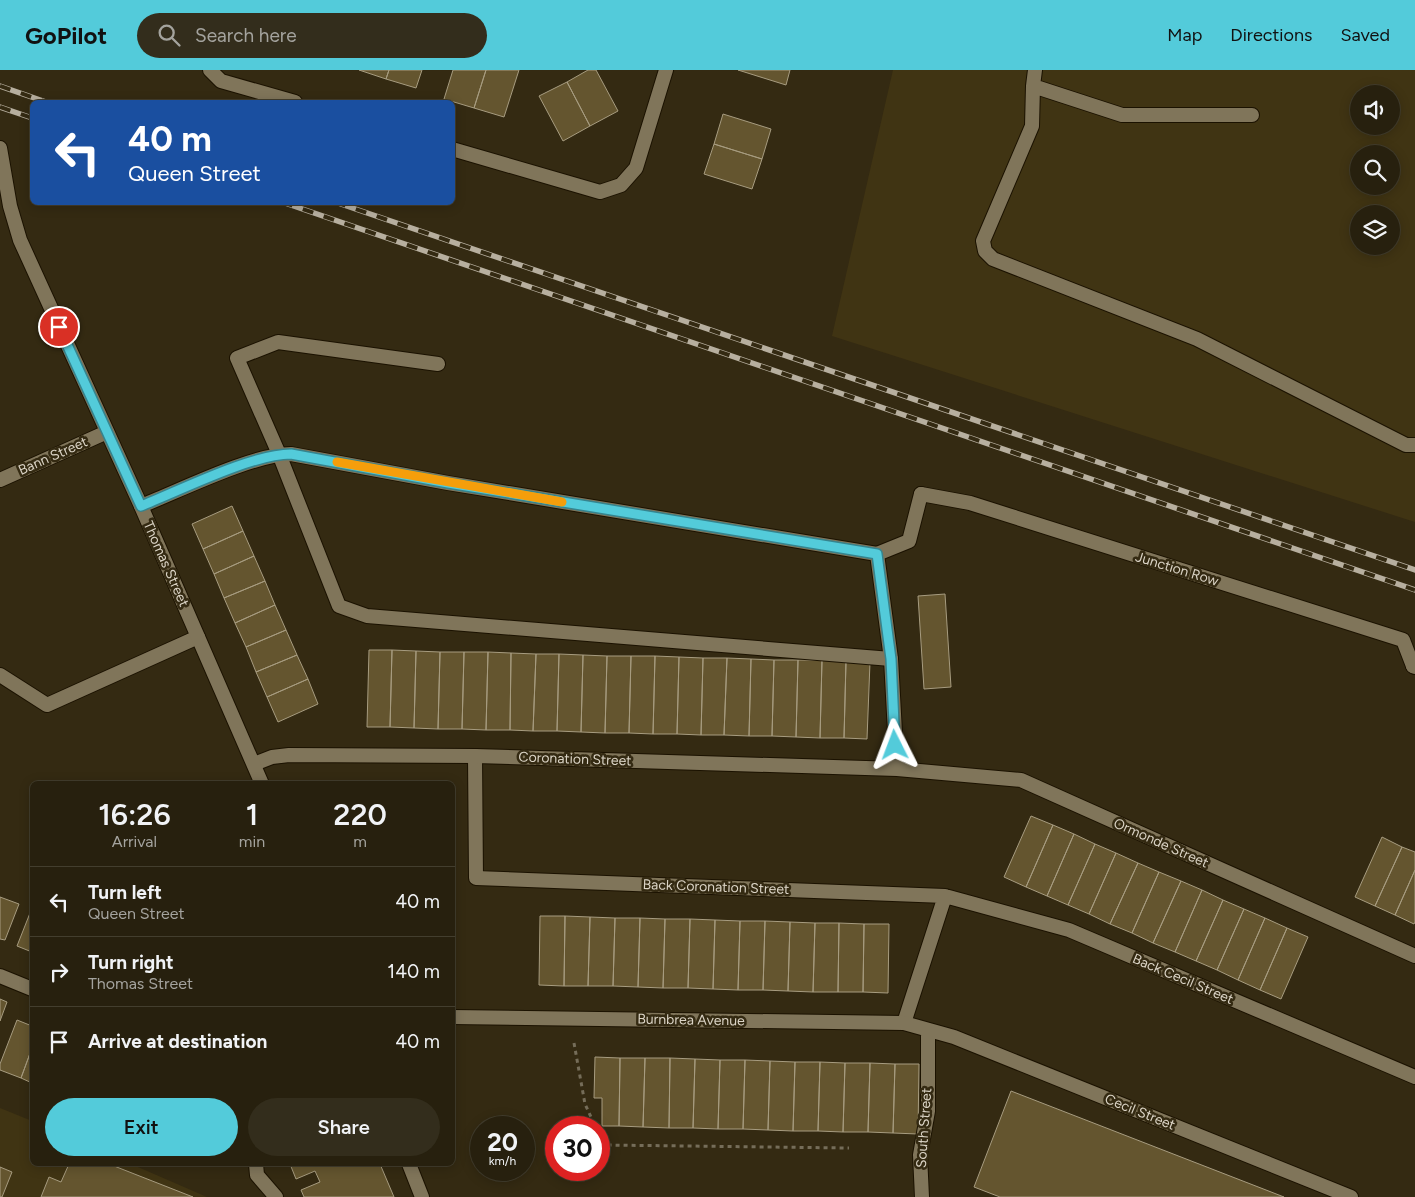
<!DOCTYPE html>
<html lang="en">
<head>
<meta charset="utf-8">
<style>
	:root { --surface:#27200e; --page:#332d1c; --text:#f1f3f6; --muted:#a4a39e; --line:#433e2e; --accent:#53cbda }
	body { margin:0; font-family:Figtree,sans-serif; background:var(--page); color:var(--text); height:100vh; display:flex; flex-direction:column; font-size:19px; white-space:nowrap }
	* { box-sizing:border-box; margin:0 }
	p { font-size:16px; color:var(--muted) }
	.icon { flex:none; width:28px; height:28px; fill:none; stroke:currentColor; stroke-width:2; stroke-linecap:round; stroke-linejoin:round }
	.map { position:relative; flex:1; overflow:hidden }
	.details { position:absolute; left:30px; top:711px; width:425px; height:385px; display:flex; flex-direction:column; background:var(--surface); border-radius:8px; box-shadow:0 2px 12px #0003,0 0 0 1px var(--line) }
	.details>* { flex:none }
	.banner { position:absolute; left:30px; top:30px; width:425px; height:105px; border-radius:8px; box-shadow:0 2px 12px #0003,0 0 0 1px var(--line); background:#1a4fa0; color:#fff; overflow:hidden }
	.fabs { position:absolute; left:1350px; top:15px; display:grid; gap:10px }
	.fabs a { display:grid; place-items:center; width:50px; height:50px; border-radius:50%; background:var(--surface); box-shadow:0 2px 12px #0003,0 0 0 1px var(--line); font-size:25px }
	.speed { position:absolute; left:470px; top:1046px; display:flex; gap:10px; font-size:25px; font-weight:700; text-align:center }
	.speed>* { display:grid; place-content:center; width:65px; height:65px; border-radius:50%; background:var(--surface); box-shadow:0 2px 12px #0003,0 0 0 1px var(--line); line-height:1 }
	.speed small { font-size:12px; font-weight:400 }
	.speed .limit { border:8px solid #d22; background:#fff; color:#111 }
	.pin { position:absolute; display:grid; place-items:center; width:42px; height:42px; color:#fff; margin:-21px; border:2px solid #fff; border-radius:50%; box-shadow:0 1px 5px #0007 }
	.me { position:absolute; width:55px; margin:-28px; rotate:357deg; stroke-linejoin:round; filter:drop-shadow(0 0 4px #0008) }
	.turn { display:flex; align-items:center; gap:18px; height:105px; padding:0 15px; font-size:22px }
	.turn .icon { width:65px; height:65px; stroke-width:2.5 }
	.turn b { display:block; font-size:35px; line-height:42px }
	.eta { display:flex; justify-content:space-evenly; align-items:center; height:85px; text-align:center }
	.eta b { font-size:30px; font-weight:600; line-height:35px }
	.cta { display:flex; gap:10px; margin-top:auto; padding:10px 15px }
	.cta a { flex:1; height:58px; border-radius:30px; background:var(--accent); color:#111; font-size:20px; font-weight:600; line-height:58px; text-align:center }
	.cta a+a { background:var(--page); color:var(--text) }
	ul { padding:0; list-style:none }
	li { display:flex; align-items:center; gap:15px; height:70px; padding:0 15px; border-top:1px solid var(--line) }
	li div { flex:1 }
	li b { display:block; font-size:19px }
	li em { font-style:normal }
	header { display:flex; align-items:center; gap:30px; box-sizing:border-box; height:70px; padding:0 25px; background:var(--accent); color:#111 }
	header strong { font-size:24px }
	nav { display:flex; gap:28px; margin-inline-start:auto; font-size:18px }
	.search { width:350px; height:45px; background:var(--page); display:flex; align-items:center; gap:12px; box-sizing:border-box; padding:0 18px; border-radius:28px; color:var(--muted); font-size:19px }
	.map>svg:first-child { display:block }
</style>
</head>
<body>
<header>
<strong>GoPilot</strong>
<div class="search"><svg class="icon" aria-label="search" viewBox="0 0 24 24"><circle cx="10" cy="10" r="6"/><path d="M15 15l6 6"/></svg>Search here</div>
<nav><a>Map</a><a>Directions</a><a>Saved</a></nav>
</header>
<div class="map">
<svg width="1415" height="1127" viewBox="0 0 1415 1127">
	<rect width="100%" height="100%" fill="#342a12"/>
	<!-- built -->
	<path fill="#403413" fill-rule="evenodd" d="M 893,0 L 1415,0 L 1415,452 L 832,266 ZM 1359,24 L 1391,24 L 1391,56 L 1359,56 ZM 1359,84 L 1391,84 L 1391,116 L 1359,116 ZM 1359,144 L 1391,144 L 1391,176 L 1359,176 Z
		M 0,1038 L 32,1051 L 32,1094 L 131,1094 L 207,1127 L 0,1127 Z"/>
	<!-- building -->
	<path fill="#64552f" stroke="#a79c80" d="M 359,0 L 389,0 L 386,9 Z
		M 389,0 L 422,0 L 416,18 L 386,9 Z
		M 453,0 L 486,0 L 474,38 L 444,29 Z
		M 486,0 L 519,0 L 504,47 L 474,38 Z
		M 588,0 L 596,0 L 618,41 L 590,56 L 567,12 Z
		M 738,0 L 790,0 L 786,15 Z
		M 567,12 L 590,56 L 563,71 L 539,26 Z
		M 723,44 L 771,59 L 762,89 L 714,74 Z
		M 714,74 L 762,89 L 752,119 L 704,104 Z
		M 232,436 L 243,461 L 203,479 L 192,454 Z
		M 243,461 L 254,486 L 214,504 L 203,479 Z
		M 254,486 L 265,511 L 224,528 L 214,504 Z
		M 265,511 L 275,535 L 235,553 L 224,528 Z
		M 945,524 L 951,617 L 924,619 L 918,526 Z
		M 275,535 L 286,560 L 246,577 L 235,553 Z
		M 286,560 L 297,585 L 256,602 L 246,577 Z
		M 369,580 L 392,580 L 390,657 L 367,657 Z
		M 392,580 L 416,581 L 414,658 L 390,657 Z
		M 416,581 L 440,582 L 438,659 L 414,658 Z
		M 440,582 L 464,582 L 462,659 L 438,659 Z
		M 464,582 L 488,582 L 486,660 L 462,659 Z
		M 488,582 L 511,583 L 510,660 L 486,660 Z
		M 511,583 L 536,584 L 533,661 L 510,660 Z
		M 536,584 L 559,584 L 557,661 L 533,661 Z
		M 559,584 L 583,585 L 581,662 L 557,661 Z
		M 297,585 L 308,609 L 267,627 L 256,602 Z
		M 583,585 L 607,586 L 605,663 L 581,662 Z
		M 607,586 L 631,586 L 629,663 L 605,663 Z
		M 631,586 L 655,586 L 653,664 L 629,663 Z
		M 655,586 L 679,587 L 677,664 L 653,664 Z
		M 679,587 L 703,588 L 701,665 L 677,664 Z
		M 703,588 L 727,588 L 724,665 L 701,665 Z
		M 727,588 L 751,589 L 749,666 L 724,665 Z
		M 751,589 L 774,590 L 772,666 L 749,666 Z
		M 774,590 L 798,590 L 796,667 L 772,666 Z
		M 798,590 L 822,590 L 820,668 L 796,667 Z
		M 822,590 L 846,591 L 844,668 L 820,668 Z
		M 846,591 L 870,592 L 867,669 L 844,668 Z
		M 308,609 L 318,634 L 278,652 L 267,627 Z
		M 1031,746 L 1053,755 L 1026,817 L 1004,807 Z
		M 1053,755 L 1074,764 L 1047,826 L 1026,817 Z
		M 1074,764 L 1095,774 L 1068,835 L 1047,826 Z
		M 1382,767 L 1402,777 L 1375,836 L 1355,827 Z
		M 1095,774 L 1116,783 L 1089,844 L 1068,835 Z
		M 1402,777 L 1415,782 L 1415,800 L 1395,845 L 1375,836 Z
		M 1116,783 L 1138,793 L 1110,854 L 1089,844 Z
		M 1138,793 L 1159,802 L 1132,863 L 1110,854 Z
		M 1415,800 L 1415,852 L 1414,854 L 1395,845 Z
		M 1159,802 L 1181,811 L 1153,873 L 1132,863 Z
		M 1181,811 L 1202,820 L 1175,882 L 1153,873 Z
		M 1202,820 L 1223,830 L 1196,891 L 1175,882 Z
		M 0,827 L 19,834 L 5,870 L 0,869 Z
		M 1223,830 L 1244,839 L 1217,900 L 1196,891 Z
		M 32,838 L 32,882 L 17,876 Z
		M 1244,839 L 1265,848 L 1238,910 L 1217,900 Z
		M 540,846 L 565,846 L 564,916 L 539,915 Z
		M 565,846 L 590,847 L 588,916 L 564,916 Z
		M 590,847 L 615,848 L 613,916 L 588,916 Z
		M 615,848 L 640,848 L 638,917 L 613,916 Z
		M 640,848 L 665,849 L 663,918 L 638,917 Z
		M 1265,848 L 1287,858 L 1260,920 L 1238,910 Z
		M 665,849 L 690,849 L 688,918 L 663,918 Z
		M 690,849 L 715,850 L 713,919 L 688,918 Z
		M 715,850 L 740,851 L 738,920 L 713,919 Z
		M 740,851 L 765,851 L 763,920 L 738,920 Z
		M 765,851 L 790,852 L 788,921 L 763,920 Z
		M 790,852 L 815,853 L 813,922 L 788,921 Z
		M 815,853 L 839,853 L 838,922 L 813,922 Z
		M 839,853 L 864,854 L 863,922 L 838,922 Z
		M 864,854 L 889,854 L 888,923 L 863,922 Z
		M 1287,858 L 1308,867 L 1281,929 L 1260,920 Z
		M 0,929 L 7,932 L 0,951 Z
		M 17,950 L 32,956 L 32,978 L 21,1008 L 0,1000 L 0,994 Z
		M 32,978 L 32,1013 L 21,1008 Z
		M 595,987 L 620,988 L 619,1056 L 602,1056 L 602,1028 L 594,1028 Z
		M 620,988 L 645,988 L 643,1057 L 619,1056 Z
		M 645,988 L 670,988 L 669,1058 L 643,1057 Z
		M 670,988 L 695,989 L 693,1058 L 669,1058 Z
		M 695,989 L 720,990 L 718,1059 L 693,1058 Z
		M 720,990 L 745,990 L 743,1059 L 718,1059 Z
		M 745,990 L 770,991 L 768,1060 L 743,1059 Z
		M 770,991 L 795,992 L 793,1061 L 768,1060 Z
		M 795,992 L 820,992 L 818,1061 L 793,1061 Z
		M 820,992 L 845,993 L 843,1062 L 818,1061 Z
		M 845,993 L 870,993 L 868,1062 L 843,1062 Z
		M 870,993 L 895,994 L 893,1063 L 868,1062 Z
		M 895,994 L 919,994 L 918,1064 L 893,1063 Z
		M 1011,1021 L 1284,1127 L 1000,1127 L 974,1117 Z
		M 69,1094 L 109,1094 L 193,1127 L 41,1127 L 49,1107 L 61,1112 Z
		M 290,1094 L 380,1094 L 394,1127 L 304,1127 L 301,1120 L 320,1112 L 315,1101 L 296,1109 Z
		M 0,1097 L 12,1102 L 2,1127 L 0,1127 Z"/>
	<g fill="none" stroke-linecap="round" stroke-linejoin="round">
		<defs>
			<path id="service" d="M 1035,0 L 1033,16 L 1032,56 L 983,171 L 985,181 L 993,189 L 1197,269 L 1406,375 L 1415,375
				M 1033,16 L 1122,45 L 1252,45
				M 438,294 L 278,272 L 237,288 L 279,384 L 339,536 L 367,546 L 891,589
				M 877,484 L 909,471 L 921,424
				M 0,605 L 47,635 L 198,567
				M 475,686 L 476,808 L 945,826 L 904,953
				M 945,826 L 1069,860 L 1415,1007
				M 256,1094 L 257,1105 L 276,1127"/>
			<path id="pedestrian" d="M 921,424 L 970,433 L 1403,570 L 1413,596"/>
			<path id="minor" d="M 210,0 L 221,11 L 295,32
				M 452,79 L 600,122 L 621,115 L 636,98 L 666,0
				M 0,410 L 107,362
				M 141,436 C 179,421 253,384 291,384 L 448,413 L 877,484 L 891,589 L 897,699
				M 1413,596 L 1415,597
				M 254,694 L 272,687 L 289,685 L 475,686 L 897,699 L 1021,710 L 1415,886
				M 0,906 L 32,919
				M 452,947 L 904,953 L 954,967 L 1351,1127
				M 922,1127 L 920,1085 L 928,1041 L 928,960"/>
			<path id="secondary" d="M 0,78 L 10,136 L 20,170 L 141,436 L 262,714
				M 409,1094 L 422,1127"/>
		</defs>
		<!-- service casing -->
		<use href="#service" stroke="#1b1200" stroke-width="16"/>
		<!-- pedestrian casing -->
		<use href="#pedestrian" stroke="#1b1200" stroke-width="16"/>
		<!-- minor casing -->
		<use href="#minor" stroke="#1b1200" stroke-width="16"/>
		<!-- secondary casing -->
		<use href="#secondary" stroke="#1b1200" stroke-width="16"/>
		<!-- path -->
		<path stroke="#756d59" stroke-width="3" stroke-dasharray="4 4" stroke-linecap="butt" d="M 574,973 L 585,1034 L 596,1058
			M 599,1063 L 605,1075 L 849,1078"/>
		<!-- service -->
		<use href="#service" stroke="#80755a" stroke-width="14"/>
		<!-- pedestrian -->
		<use href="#pedestrian" stroke="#80755a" stroke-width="14"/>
		<!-- minor -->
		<use href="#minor" stroke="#80755a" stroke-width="14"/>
		<!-- secondary -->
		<use href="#secondary" stroke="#80755a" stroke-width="14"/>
		<defs>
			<path id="rail" d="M 0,16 L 46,32
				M 0,37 L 32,48
				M 282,132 L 1415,520
				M 335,132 L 1415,500"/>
		</defs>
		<!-- rail casing -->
		<use href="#rail" stroke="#b7af9f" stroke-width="5.5"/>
		<!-- rail -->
		<use href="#rail" stroke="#342a12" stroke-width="4" stroke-dasharray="11" stroke-linecap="butt"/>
	</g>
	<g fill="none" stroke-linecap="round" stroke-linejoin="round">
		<defs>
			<path id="route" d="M 59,257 L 141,436 C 179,421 252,384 291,384 L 448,413 L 877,484 L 891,589 L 895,675"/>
		</defs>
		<!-- route casing -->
		<use href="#route" stroke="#36848e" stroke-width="12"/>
		<!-- route -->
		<use href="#route" stroke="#53cbda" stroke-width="9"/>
		<!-- slow -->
		<path stroke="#f59e0b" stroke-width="9" d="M 337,392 L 562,432"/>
	</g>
	<g text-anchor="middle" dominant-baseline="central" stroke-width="5" stroke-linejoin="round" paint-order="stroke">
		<!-- street labels -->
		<g font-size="14" fill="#dbd4c6" stroke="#342a12">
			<text transform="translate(53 386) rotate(-24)">Bann Street</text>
			<text transform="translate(166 494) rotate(66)">Thomas Street</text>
			<text transform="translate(1177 499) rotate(17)">Junction Row</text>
			<text transform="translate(575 689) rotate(2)">Coronation Street</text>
			<text transform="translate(1161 773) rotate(24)">Ormonde Street</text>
			<text transform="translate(716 817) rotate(2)">Back Coronation Street</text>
			<text transform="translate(1183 909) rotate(23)">Back Cecil Street</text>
			<text transform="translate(691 950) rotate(1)">Burnbrea Avenue</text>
			<text transform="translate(1140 1042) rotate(22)">Cecil Street</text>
			<text transform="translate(924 1058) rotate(-86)">South Street</text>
		</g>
	</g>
</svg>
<div class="fabs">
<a><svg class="icon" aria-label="sound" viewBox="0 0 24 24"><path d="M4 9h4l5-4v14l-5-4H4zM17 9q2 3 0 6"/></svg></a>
<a><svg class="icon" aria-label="search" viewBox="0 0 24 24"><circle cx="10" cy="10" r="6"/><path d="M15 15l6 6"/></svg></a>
<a><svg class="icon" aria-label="layers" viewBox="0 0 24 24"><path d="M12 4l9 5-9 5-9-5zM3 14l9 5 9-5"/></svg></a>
</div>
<div class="speed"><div>20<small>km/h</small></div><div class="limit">30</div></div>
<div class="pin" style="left:59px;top:257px;background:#d93025"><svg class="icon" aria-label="arrive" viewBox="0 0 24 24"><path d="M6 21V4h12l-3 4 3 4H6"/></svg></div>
<svg class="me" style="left:895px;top:675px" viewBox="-20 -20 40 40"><path d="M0-17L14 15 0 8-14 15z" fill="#53cbda" stroke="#fff" stroke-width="4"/></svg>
<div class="banner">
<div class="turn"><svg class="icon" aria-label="left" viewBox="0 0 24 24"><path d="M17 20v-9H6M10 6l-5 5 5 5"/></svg><div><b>40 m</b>Queen Street</div></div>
</div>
<section class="details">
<div class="eta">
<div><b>16:26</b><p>Arrival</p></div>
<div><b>1</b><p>min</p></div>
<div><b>220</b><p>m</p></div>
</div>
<ul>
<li><svg class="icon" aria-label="left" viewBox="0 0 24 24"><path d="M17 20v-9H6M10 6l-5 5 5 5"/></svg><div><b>Turn left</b><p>Queen Street</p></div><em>40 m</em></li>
<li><svg class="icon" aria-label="right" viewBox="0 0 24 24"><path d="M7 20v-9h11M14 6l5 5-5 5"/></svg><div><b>Turn right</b><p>Thomas Street</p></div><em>140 m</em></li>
<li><svg class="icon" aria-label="arrive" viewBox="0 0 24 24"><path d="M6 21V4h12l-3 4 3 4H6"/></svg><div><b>Arrive at destination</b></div><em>40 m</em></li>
</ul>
<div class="cta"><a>Exit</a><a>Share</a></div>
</section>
</div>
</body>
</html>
